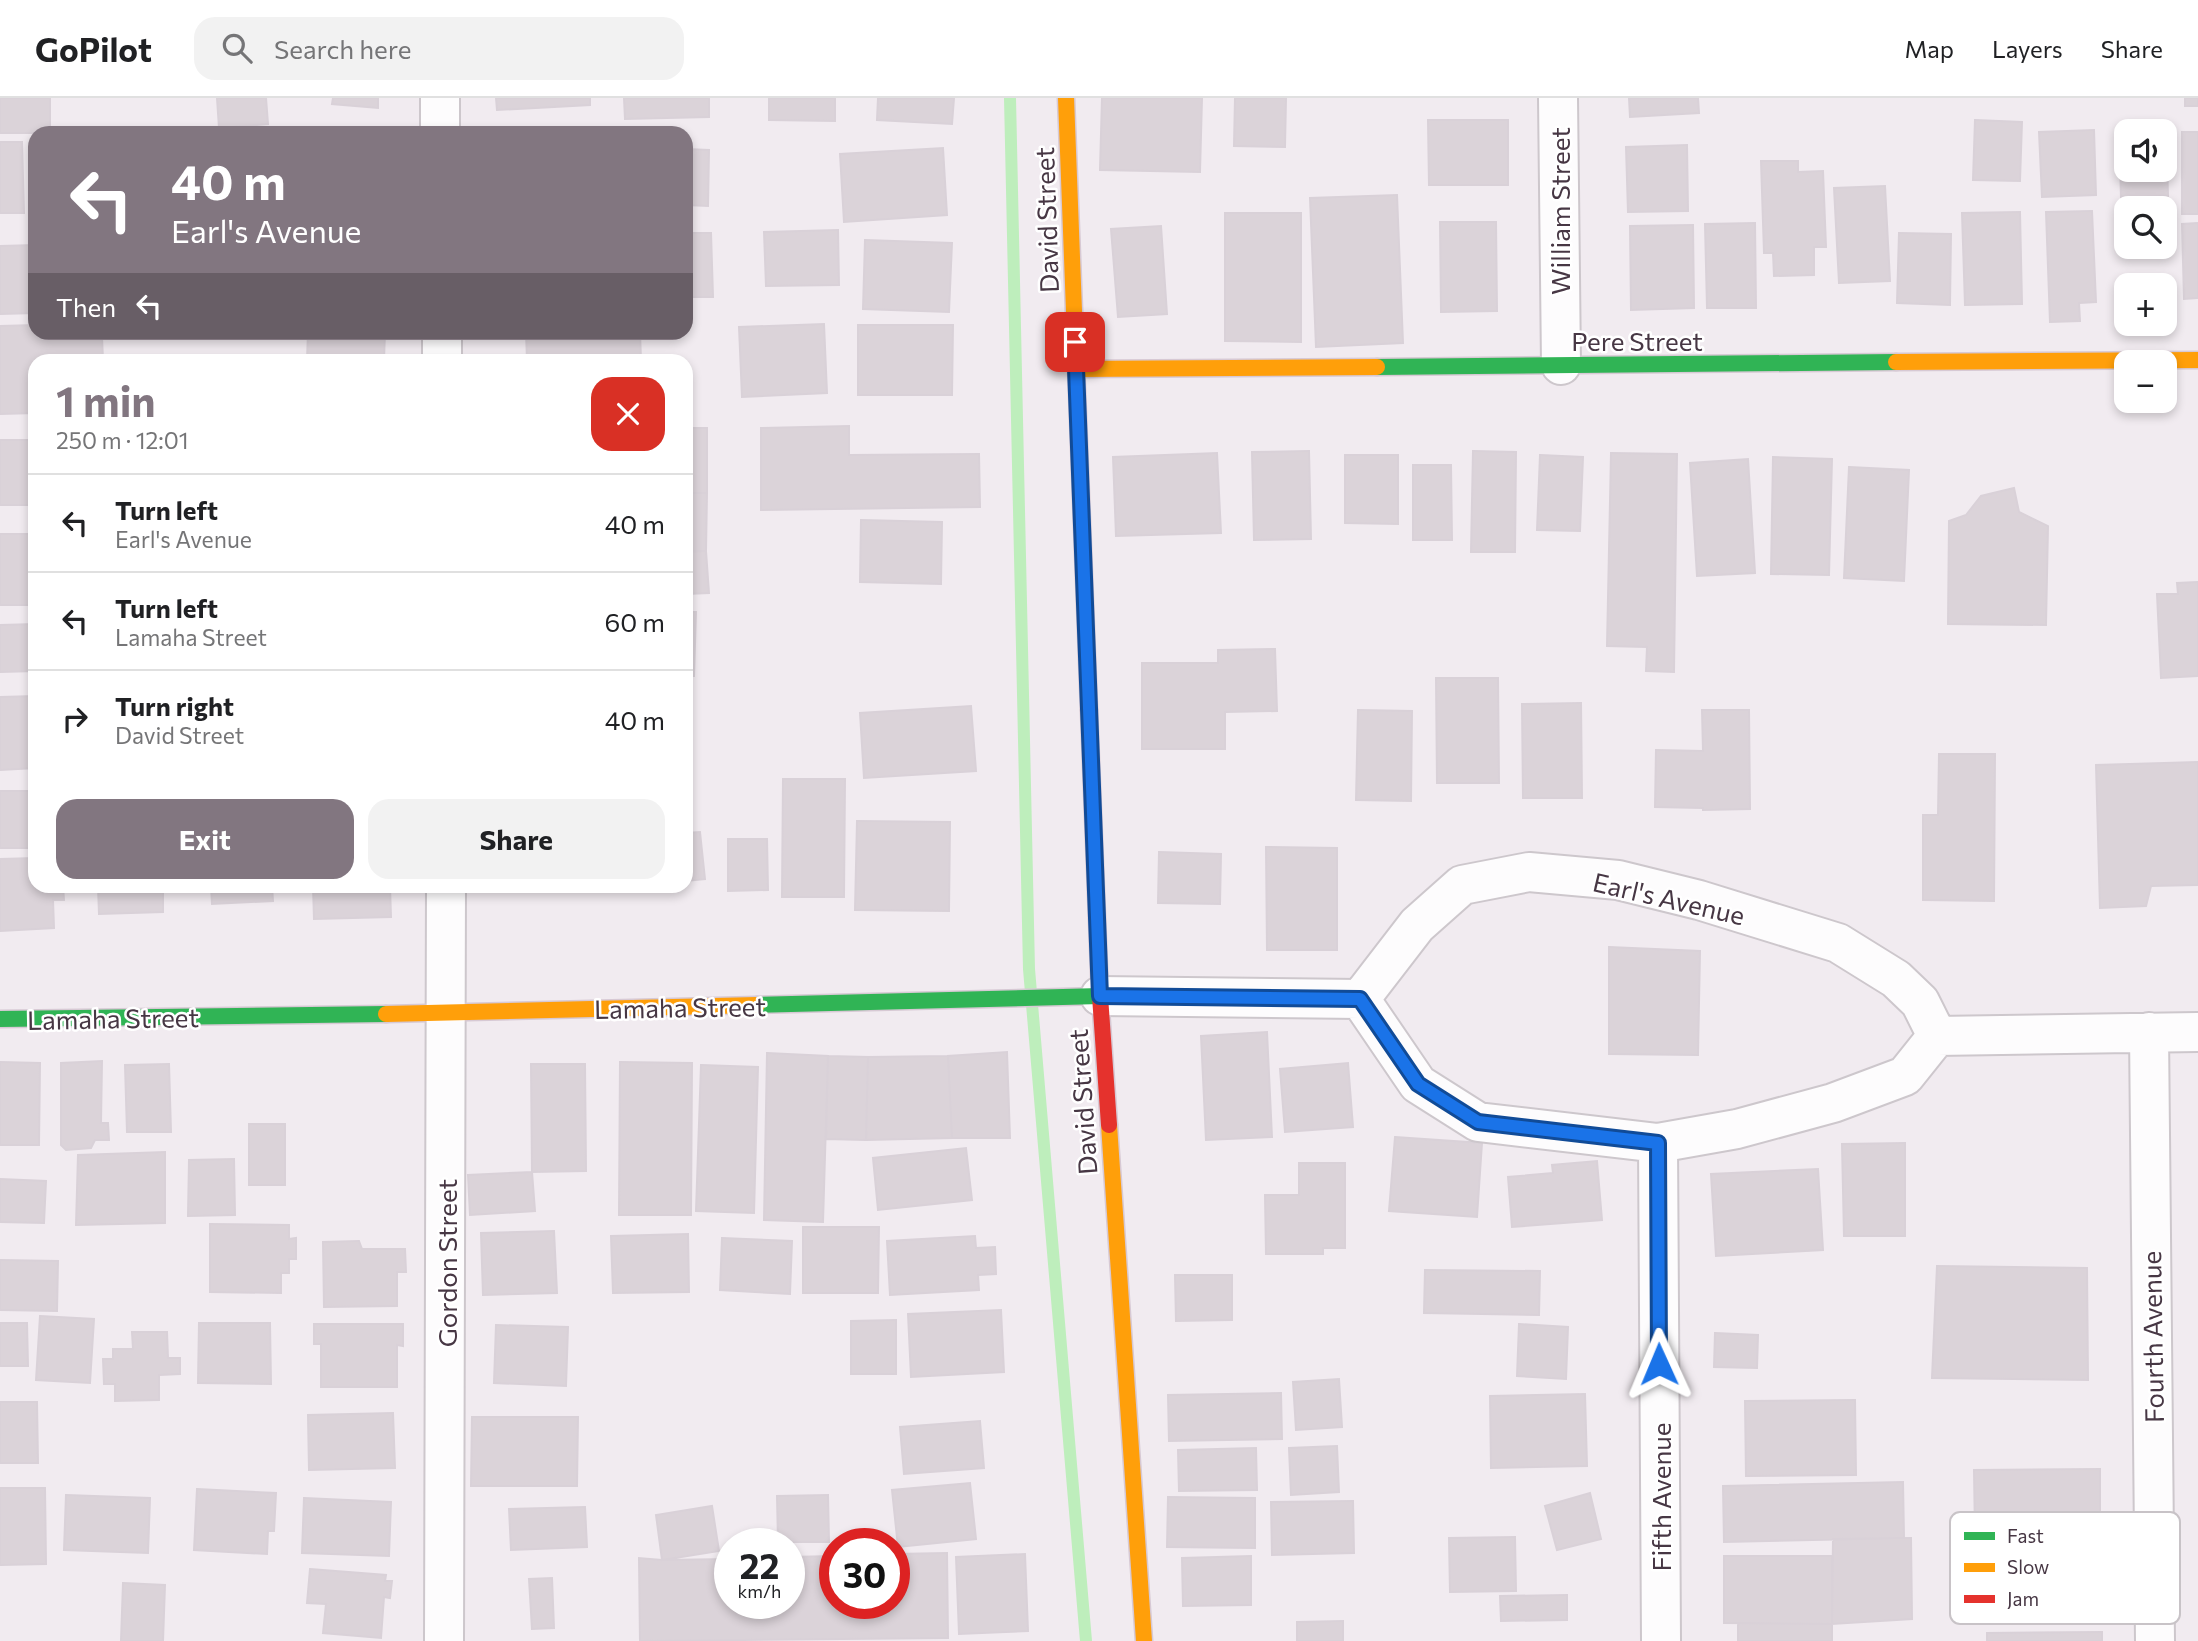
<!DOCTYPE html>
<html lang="en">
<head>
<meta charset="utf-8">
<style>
	:root { --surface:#fff; --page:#f2f2f2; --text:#202124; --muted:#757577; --line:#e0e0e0; --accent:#827680 }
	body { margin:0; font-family:Commissioner,sans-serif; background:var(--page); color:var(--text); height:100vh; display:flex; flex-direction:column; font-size:26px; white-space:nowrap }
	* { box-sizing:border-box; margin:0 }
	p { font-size:23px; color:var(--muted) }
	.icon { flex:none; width:38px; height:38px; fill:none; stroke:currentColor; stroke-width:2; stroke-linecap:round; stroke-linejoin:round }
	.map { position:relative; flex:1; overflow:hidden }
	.details { position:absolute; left:28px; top:256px; width:665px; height:539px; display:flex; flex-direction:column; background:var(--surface); border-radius:21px; box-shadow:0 4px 10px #0003 }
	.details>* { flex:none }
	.hud { position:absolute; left:28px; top:28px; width:665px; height:214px; border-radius:21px; box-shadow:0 4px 10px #0003; background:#827680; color:#fff; overflow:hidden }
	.fabs { position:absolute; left:2114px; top:21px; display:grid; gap:14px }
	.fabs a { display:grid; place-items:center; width:63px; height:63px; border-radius:14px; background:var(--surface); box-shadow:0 4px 10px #0003; font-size:35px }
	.speed { position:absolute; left:714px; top:1430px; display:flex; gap:14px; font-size:35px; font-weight:700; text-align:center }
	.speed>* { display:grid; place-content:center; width:91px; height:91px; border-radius:50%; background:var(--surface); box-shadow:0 4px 10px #0003; line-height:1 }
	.speed small { font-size:18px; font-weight:400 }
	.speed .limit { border:10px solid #d22; background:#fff; color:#111 }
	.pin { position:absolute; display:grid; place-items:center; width:60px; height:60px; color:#fff; margin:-30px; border-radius:14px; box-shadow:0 4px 10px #0006 }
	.me { position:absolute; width:77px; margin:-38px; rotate:359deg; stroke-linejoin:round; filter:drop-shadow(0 0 5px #0008) }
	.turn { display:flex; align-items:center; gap:24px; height:147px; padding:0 28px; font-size:32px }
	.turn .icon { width:91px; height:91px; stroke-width:2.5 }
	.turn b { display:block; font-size:49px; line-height:60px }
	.then { display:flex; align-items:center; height:66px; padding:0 28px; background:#0003; gap:14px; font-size:26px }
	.round { display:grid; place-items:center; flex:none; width:74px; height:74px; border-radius:21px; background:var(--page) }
	.headline { display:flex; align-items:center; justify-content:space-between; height:119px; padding:0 28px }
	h1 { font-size:42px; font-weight:700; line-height:52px; color:var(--accent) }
	.action { display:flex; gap:14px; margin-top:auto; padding:14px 28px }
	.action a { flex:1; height:80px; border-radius:21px; background:var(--accent); color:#fff; font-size:28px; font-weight:700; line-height:80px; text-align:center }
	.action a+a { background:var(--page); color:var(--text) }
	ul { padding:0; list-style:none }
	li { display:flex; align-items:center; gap:21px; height:98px; padding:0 28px; border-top:2px solid var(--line) }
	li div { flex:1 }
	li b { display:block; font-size:26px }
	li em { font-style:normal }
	header { display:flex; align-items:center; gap:42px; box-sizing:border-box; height:98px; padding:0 35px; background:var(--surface); border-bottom:2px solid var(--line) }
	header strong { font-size:33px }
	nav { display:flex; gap:38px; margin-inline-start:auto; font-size:24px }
	.search { width:490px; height:63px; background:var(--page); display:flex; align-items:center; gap:18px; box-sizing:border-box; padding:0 24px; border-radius:21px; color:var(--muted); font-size:26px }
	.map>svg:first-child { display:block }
</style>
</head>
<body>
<header>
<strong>GoPilot</strong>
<div class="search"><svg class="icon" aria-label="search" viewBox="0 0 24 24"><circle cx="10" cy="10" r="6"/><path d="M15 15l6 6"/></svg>Search here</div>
<nav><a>Map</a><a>Layers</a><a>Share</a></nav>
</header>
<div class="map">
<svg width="2198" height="1543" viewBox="0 0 2198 1543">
	<rect width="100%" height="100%" fill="#f1ebf0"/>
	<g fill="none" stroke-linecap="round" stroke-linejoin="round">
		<!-- stream -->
		<path stroke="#beeebc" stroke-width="12" d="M 1010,0 L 1029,871 L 1086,1543"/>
	</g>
	<!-- building -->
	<path fill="#dbd3d9" stroke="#d9d1d8" stroke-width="2" fill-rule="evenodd" d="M 0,0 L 50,0 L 50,35 L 0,35 Z
		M 217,0 L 266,0 L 268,26 L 219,30 Z
		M 333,0 L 378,0 L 378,10 L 332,6 Z
		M 496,0 L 590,0 L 590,7 L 497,12 Z
		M 624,0 L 709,0 L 709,19 L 625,21 Z
		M 769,0 L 835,0 L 835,23 L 769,22 Z
		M 878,0 L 954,0 L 952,26 L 877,22 Z
		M 1102,0 L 1202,0 L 1200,74 L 1100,72 Z
		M 1235,0 L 1286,0 L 1285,49 L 1234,48 Z
		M 1629,0 L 1698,0 L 1699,15 L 1630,19 Z
		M 2185,0 L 2198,0 L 2198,8 L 2185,8 Z
		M 1428,22 L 1508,22 L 1508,87 L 1429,87 Z
		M 1975,22 L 2022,24 L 2020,83 L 1973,82 Z
		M 2166,27 L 2168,98 L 2121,100 L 2119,29 ZM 2126,33 L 2165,33 L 2165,72 L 2126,72 Z
		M 2094,32 L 2096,97 L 2042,99 L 2039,34 Z
		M 2182,34 L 2198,34 L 2198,116 L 2182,116 Z
		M 0,44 L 22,44 L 24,115 L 0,115 Z
		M 1687,47 L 1688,113 L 1628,114 L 1626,49 Z
		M 943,50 L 947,117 L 844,124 L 840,56 Z
		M 686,51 L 709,52 L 708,108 L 686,107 Z
		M 1761,63 L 1798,63 L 1798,74 L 1823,73 L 1826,149 L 1814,149 L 1814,177 L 1774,178 L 1773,155 L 1764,155 Z
		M 1885,88 L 1890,183 L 1839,185 L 1834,90 Z
		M 1397,97 L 1403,245 L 1316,249 L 1310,100 Z
		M 2092,113 L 2096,204 L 2079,205 L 2080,223 L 2050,224 L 2046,114 Z
		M 2020,114 L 2022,206 L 1965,207 L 1962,115 Z
		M 1225,115 L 1301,115 L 1301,244 L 1225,243 Z
		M 1440,124 L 1496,124 L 1497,213 L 1441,214 Z
		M 1755,125 L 1756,210 L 1707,210 L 1705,126 Z
		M 2198,125 L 2198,200 L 2184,201 L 2182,126 Z
		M 1693,127 L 1694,210 L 1631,212 L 1630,128 Z
		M 1161,128 L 1167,216 L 1118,219 L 1111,131 Z
		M 838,132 L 839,187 L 766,188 L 764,134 Z
		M 686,135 L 711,135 L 713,199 L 686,199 Z
		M 1899,135 L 1951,136 L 1950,207 L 1897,205 Z
		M 865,142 L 952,145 L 949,214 L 863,211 Z
		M 35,147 L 35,215 L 0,216 L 0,148 Z
		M 824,226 L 827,295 L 742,299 L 739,229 Z
		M 35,227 L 35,234 L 88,234 L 88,240 L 102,239 L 103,262 L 35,262 L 35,315 L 0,316 L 0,228 Z
		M 858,227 L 953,227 L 952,297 L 858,297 Z
		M 308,234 L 385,234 L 384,262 L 307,262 Z
		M 526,234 L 640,234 L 641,262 L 527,262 Z
		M 849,328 L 849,357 L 979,356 L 980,409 L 761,412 L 761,330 Z
		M 686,330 L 707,330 L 707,395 L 686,395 Z
		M 0,342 L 35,342 L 35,407 L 0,407 Z
		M 1309,353 L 1311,441 L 1254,442 L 1252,354 Z
		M 1473,353 L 1516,354 L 1515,454 L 1471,454 Z
		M 1217,355 L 1221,435 L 1116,438 L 1113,359 Z
		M 1611,355 L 1677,356 L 1674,574 L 1646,573 L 1647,549 L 1607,548 Z
		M 1345,357 L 1398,357 L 1398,426 L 1345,425 Z
		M 1540,357 L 1583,359 L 1580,433 L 1537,432 Z
		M 1773,359 L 1832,361 L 1829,477 L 1771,476 Z
		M 1748,361 L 1755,475 L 1697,478 L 1690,365 Z
		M 1413,367 L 1451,367 L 1452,442 L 1413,442 Z
		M 1849,369 L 1909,372 L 1904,483 L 1844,480 Z
		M 2014,390 L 2019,414 L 2048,428 L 2046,527 L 1948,526 L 1949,423 L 1966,417 L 1981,398 Z
		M 686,395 L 707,395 L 706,453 L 686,453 Z
		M 861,422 L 942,424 L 941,486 L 860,484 Z
		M 0,436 L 35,436 L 35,507 L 0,507 Z
		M 706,453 L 709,495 L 686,496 L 686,454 Z
		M 2198,484 L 2198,578 L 2161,580 L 2157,496 L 2178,496 L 2177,485 Z
		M 686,514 L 696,514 L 694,578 L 686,578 Z
		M 35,526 L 35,573 L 0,574 L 0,527 Z
		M 1275,551 L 1277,613 L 1225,614 L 1225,651 L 1142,651 L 1142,565 L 1218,565 L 1218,552 Z
		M 1436,580 L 1498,580 L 1499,685 L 1437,685 Z
		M 35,598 L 35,670 L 0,672 L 0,599 Z
		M 1581,605 L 1582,700 L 1523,700 L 1522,606 Z
		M 971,608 L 976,673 L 864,680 L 860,615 Z
		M 1358,612 L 1412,613 L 1411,703 L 1356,702 Z
		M 1702,612 L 1749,612 L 1750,711 L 1703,712 L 1703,710 L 1655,709 L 1656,652 L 1703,653 Z
		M 1939,656 L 1995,656 L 1994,803 L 1923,802 L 1923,717 L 1938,717 Z
		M 2198,664 L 2198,787 L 2151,788 L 2146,808 L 2100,810 L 2096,667 Z
		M 783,681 L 845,681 L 844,799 L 782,799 Z
		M 0,693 L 35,693 L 35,750 L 0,750 Z
		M 857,723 L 950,724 L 949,813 L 855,812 Z
		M 700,734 L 705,781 L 686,783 L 686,735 Z
		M 728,741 L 767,741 L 768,792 L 728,793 Z
		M 1266,749 L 1337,750 L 1337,852 L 1267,852 Z
		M 1159,754 L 1221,756 L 1220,806 L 1158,805 Z
		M 35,760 L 35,788 L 63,788 L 64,802 L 53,802 L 54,830 L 0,833 L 0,761 Z
		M 98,788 L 163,788 L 163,814 L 99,816 Z
		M 211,788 L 272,788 L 273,803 L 212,806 Z
		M 313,788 L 390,788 L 391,819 L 314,821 Z
		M 1609,849 L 1700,853 L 1698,957 L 1609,956 Z
		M 1267,934 L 1272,1039 L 1206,1042 L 1201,938 Z
		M 1007,954 L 1010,1040 L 952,1040 L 948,958 Z
		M 767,955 L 828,958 L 823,1124 L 764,1122 Z
		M 828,958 L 868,959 L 866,1042 L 826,1041 Z
		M 948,958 L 952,1040 L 866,1042 L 868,959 Z
		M 102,963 L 101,1025 L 108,1025 L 109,1042 L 95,1042 L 91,1050 L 66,1052 L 61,1047 L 61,965 Z
		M 0,964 L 40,965 L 39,1047 L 0,1047 Z
		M 620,964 L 692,965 L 691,1117 L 619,1117 Z
		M 1348,965 L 1353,1029 L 1285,1034 L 1280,971 Z
		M 169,966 L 171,1034 L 127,1034 L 125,967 Z
		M 531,966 L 585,966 L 586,1073 L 532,1074 Z
		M 701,967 L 758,969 L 754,1115 L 696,1113 Z
		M 249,1026 L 285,1026 L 285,1087 L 249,1087 Z
		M 1395,1039 L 1482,1045 L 1477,1119 L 1389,1113 Z
		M 1905,1045 L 1905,1138 L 1844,1138 L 1842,1046 Z
		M 966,1050 L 972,1102 L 878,1112 L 873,1060 Z
		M 165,1054 L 165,1125 L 76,1127 L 78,1057 Z
		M 234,1061 L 235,1117 L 188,1118 L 189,1062 Z
		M 1597,1063 L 1602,1122 L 1512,1129 L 1508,1079 L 1553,1075 L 1552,1067 Z
		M 1299,1065 L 1345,1065 L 1345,1150 L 1323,1150 L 1323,1156 L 1266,1156 L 1265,1097 L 1299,1097 Z
		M 1818,1071 L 1823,1152 L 1716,1158 L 1711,1076 Z
		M 532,1074 L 535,1113 L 470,1117 L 468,1077 Z
		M 0,1081 L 46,1083 L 44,1125 L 0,1124 Z
		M 210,1126 L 289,1127 L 289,1141 L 296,1140 L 296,1161 L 289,1161 L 289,1175 L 281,1175 L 281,1195 L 210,1194 Z
		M 803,1129 L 879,1129 L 878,1195 L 803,1195 Z
		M 554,1133 L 557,1195 L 483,1197 L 481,1135 Z
		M 688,1136 L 689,1194 L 613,1195 L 611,1138 Z
		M 975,1138 L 976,1150 L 995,1149 L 996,1176 L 978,1177 L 979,1192 L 890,1197 L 887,1143 Z
		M 722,1140 L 792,1143 L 790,1196 L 720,1192 Z
		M 359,1143 L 362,1151 L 405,1151 L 406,1174 L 397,1174 L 397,1208 L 324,1209 L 323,1144 Z
		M 0,1162 L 58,1163 L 57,1213 L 0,1212 Z
		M 1937,1168 L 2087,1170 L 2088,1282 L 1932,1280 Z
		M 1425,1172 L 1540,1173 L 1539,1217 L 1424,1215 Z
		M 1175,1177 L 1232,1177 L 1232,1222 L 1176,1223 Z
		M 1001,1212 L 1004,1274 L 911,1279 L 908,1216 Z
		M 40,1218 L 94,1221 L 90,1285 L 36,1282 Z
		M 896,1222 L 896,1276 L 851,1276 L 851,1223 Z
		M 0,1225 L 27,1225 L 28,1268 L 0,1268 Z
		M 199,1225 L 270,1225 L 271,1286 L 198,1285 Z
		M 314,1226 L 403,1226 L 403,1248 L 397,1247 L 397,1289 L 321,1289 L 321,1246 L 314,1246 Z
		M 1519,1226 L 1568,1229 L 1566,1281 L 1517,1278 Z
		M 496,1227 L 568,1229 L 566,1288 L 494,1285 Z
		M 132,1234 L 167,1234 L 168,1260 L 180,1260 L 180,1276 L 159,1277 L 159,1302 L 115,1303 L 115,1286 L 104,1286 L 103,1261 L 113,1261 L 113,1251 L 133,1251 Z
		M 1715,1235 L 1758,1237 L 1757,1270 L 1714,1269 Z
		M 1339,1281 L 1342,1329 L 1296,1332 L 1293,1284 Z
		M 1281,1295 L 1282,1341 L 1169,1343 L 1168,1297 Z
		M 1585,1296 L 1587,1368 L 1491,1370 L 1490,1298 Z
		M 1855,1302 L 1856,1377 L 1746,1378 L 1745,1303 Z
		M 0,1304 L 37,1304 L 38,1365 L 0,1365 Z
		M 393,1315 L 395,1370 L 309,1372 L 308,1317 Z
		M 472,1319 L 578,1319 L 577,1388 L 471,1388 Z
		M 980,1323 L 984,1370 L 904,1376 L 900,1329 Z
		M 1337,1348 L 1339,1394 L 1291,1397 L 1289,1350 Z
		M 1256,1350 L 1257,1392 L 1179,1393 L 1178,1352 Z
		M 2100,1371 L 2100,1435 L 1975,1437 L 1974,1372 Z
		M 1903,1384 L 1904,1440 L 1724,1444 L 1723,1388 Z
		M 970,1385 L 976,1441 L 898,1449 L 892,1392 Z
		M 0,1390 L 45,1390 L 46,1466 L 0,1467 Z
		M 197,1391 L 276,1395 L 274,1433 L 268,1433 L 267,1456 L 194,1452 Z
		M 1590,1395 L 1601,1441 L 1557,1452 L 1545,1408 Z
		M 66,1397 L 150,1400 L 148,1455 L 64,1452 Z
		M 828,1397 L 829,1444 L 778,1444 L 777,1398 Z
		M 1168,1399 L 1255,1400 L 1255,1450 L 1167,1449 Z
		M 304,1400 L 391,1404 L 389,1458 L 302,1455 Z
		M 1353,1403 L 1354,1455 L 1272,1457 L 1271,1404 Z
		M 712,1408 L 719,1453 L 662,1462 L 656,1417 Z
		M 585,1409 L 587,1449 L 511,1452 L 509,1411 Z
		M 1515,1439 L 1516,1493 L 1450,1494 L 1449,1440 Z
		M 1911,1440 L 1912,1521 L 1832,1526 L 1833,1441 Z
		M 947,1455 L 948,1540 L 640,1543 L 639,1460 L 662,1462 L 730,1461 L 730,1505 L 789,1505 L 789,1459 L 835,1458 L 835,1505 L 894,1505 L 894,1456 Z
		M 1025,1456 L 1028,1533 L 959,1536 L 956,1459 Z
		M 1251,1458 L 1251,1507 L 1183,1508 L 1182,1460 Z
		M 1724,1458 L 1832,1458 L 1832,1526 L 1724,1525 Z
		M 310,1471 L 386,1477 L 385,1483 L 392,1483 L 390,1500 L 384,1499 L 381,1540 L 323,1535 L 326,1506 L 307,1505 Z
		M 552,1480 L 554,1530 L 532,1531 L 529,1481 Z
		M 123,1485 L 165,1487 L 163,1543 L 121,1543 Z
		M 1567,1497 L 1567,1522 L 1501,1523 L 1500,1498 Z
		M 1343,1523 L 1343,1543 L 1297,1543 L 1297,1524 Z
		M 1738,1525 L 1832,1526 L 1832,1543 L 1738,1543 Z
		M 2102,1534 L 2102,1543 L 1987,1543 L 1987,1535 Z"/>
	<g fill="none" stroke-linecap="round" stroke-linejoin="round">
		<defs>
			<path id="street" d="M 440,0 L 440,35
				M 1558,0 L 1561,267
				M 442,234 L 442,262
				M 1100,898 L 1360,901
				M 1360,901 L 1417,827 L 1462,787 L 1529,774 L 1618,782 L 1699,802 L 1838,845 L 1896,881 L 1920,904 L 1937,938
				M 1360,901 L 1418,986 L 1478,1024 L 1658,1045 L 1737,1031 L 1833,1005 L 1905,978 L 1937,938
				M 2149,934 L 2155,1543
				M 1937,938 L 2198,934
				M 1658,1045 L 1661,1543
				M 444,1543 L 446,788"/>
			<path id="fast" d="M 1377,269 L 1896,264
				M 757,907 L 1100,898
				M 0,921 L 386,916"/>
			<path id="slow" d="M 1066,0 L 1089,612
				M 1896,264 L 2198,262
				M 1076,271 L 1377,269
				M 386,916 L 757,907
				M 1109,1027 L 1144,1543"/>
			<path id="jam" d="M 1089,612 L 1100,898 L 1109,1027"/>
		</defs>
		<!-- street casing -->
		<use href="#street" stroke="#cdc7cc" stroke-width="42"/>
		<!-- fast casing -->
		<use href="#fast" stroke="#d7c9d4" stroke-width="19"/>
		<!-- slow casing -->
		<use href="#slow" stroke="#d7c9d4" stroke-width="19"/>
		<!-- jam casing -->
		<use href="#jam" stroke="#d7c9d4" stroke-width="19"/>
		<!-- street -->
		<use href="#street" stroke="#fdfcfd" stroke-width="38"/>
		<!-- fast -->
		<use href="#fast" stroke="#30b455" stroke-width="16"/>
		<!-- slow -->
		<use href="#slow" stroke="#ff9f0a" stroke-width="16"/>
		<!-- jam -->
		<use href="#jam" stroke="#e5322d" stroke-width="16"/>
	</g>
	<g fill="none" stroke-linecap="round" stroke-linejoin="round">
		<defs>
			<path id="route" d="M 1075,244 L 1100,898 L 1360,901 L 1418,986 L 1478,1024 L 1658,1045 L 1659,1266"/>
		</defs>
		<!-- route casing -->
		<use href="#route" stroke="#114b97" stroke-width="18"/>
		<!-- route -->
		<use href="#route" stroke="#1a73e8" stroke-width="12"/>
	</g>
	<g text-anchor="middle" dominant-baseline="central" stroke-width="5" stroke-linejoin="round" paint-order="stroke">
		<!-- street labels -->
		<g font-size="26" fill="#473744" stroke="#fff">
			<text transform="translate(1559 113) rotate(-90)">William Street</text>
			<text transform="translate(1046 122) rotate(-92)">David Street</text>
			<text x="1637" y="242">Pere Street</text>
			<text transform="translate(1669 800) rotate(13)">Earl's Avenue</text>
			<text transform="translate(680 909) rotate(-1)">Lamaha Street</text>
			<text transform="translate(113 920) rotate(-1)">Lamaha Street</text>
			<text transform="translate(1082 1004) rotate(-94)">David Street</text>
			<text transform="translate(446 1165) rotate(-90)">Gordon Street</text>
			<text transform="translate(2152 1239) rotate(-91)">Fourth Avenue</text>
			<text transform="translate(1660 1399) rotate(-90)">Fifth Avenue</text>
		</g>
	</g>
	<!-- legend -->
	<rect x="1950" y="1414" width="230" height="112" rx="10" fill="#fff" stroke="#c8c3c7" stroke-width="2"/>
	<rect x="1964" y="1434" width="31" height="8" fill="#30b455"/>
	<rect x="1964" y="1465" width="31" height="9" fill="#ff9f0a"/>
	<rect x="1964" y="1497" width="31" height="8" fill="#e5322d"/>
	<g font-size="19" fill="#473744">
		<text x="2007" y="1445">Fast</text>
		<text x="2007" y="1476">Slow</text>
		<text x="2007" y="1508">Jam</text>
	</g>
</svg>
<div class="fabs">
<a><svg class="icon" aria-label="sound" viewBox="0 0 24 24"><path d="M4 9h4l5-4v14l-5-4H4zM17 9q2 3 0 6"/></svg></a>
<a><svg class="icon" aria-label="search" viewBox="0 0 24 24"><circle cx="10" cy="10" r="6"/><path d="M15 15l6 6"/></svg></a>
<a>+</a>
<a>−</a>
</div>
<div class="speed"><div>22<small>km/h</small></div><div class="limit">30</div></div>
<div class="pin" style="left:1075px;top:244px;background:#d93025"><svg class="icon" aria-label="arrive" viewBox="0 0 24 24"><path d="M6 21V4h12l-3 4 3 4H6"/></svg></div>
<svg class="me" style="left:1659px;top:1266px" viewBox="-20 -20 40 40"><path d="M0-17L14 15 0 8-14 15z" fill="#1a73e8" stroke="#fff" stroke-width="4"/></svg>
<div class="hud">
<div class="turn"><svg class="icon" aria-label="left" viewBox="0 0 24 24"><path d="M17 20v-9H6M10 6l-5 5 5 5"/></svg><div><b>40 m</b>Earl's Avenue</div></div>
<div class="then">Then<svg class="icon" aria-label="left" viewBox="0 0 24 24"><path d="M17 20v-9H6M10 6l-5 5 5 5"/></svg></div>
</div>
<section class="details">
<div class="headline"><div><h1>1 min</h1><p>250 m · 12:01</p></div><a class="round" style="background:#d93025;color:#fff"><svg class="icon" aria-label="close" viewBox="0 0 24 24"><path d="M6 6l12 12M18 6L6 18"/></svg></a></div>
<ul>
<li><svg class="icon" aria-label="left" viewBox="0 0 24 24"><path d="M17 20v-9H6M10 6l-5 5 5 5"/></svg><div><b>Turn left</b><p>Earl's Avenue</p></div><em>40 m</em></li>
<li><svg class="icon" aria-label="left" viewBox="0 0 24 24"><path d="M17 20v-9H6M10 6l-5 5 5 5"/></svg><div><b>Turn left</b><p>Lamaha Street</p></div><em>60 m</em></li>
<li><svg class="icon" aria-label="right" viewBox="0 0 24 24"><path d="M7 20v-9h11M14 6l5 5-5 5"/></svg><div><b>Turn right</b><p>David Street</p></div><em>40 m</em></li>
</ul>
<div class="action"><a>Exit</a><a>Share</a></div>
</section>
</div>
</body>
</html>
